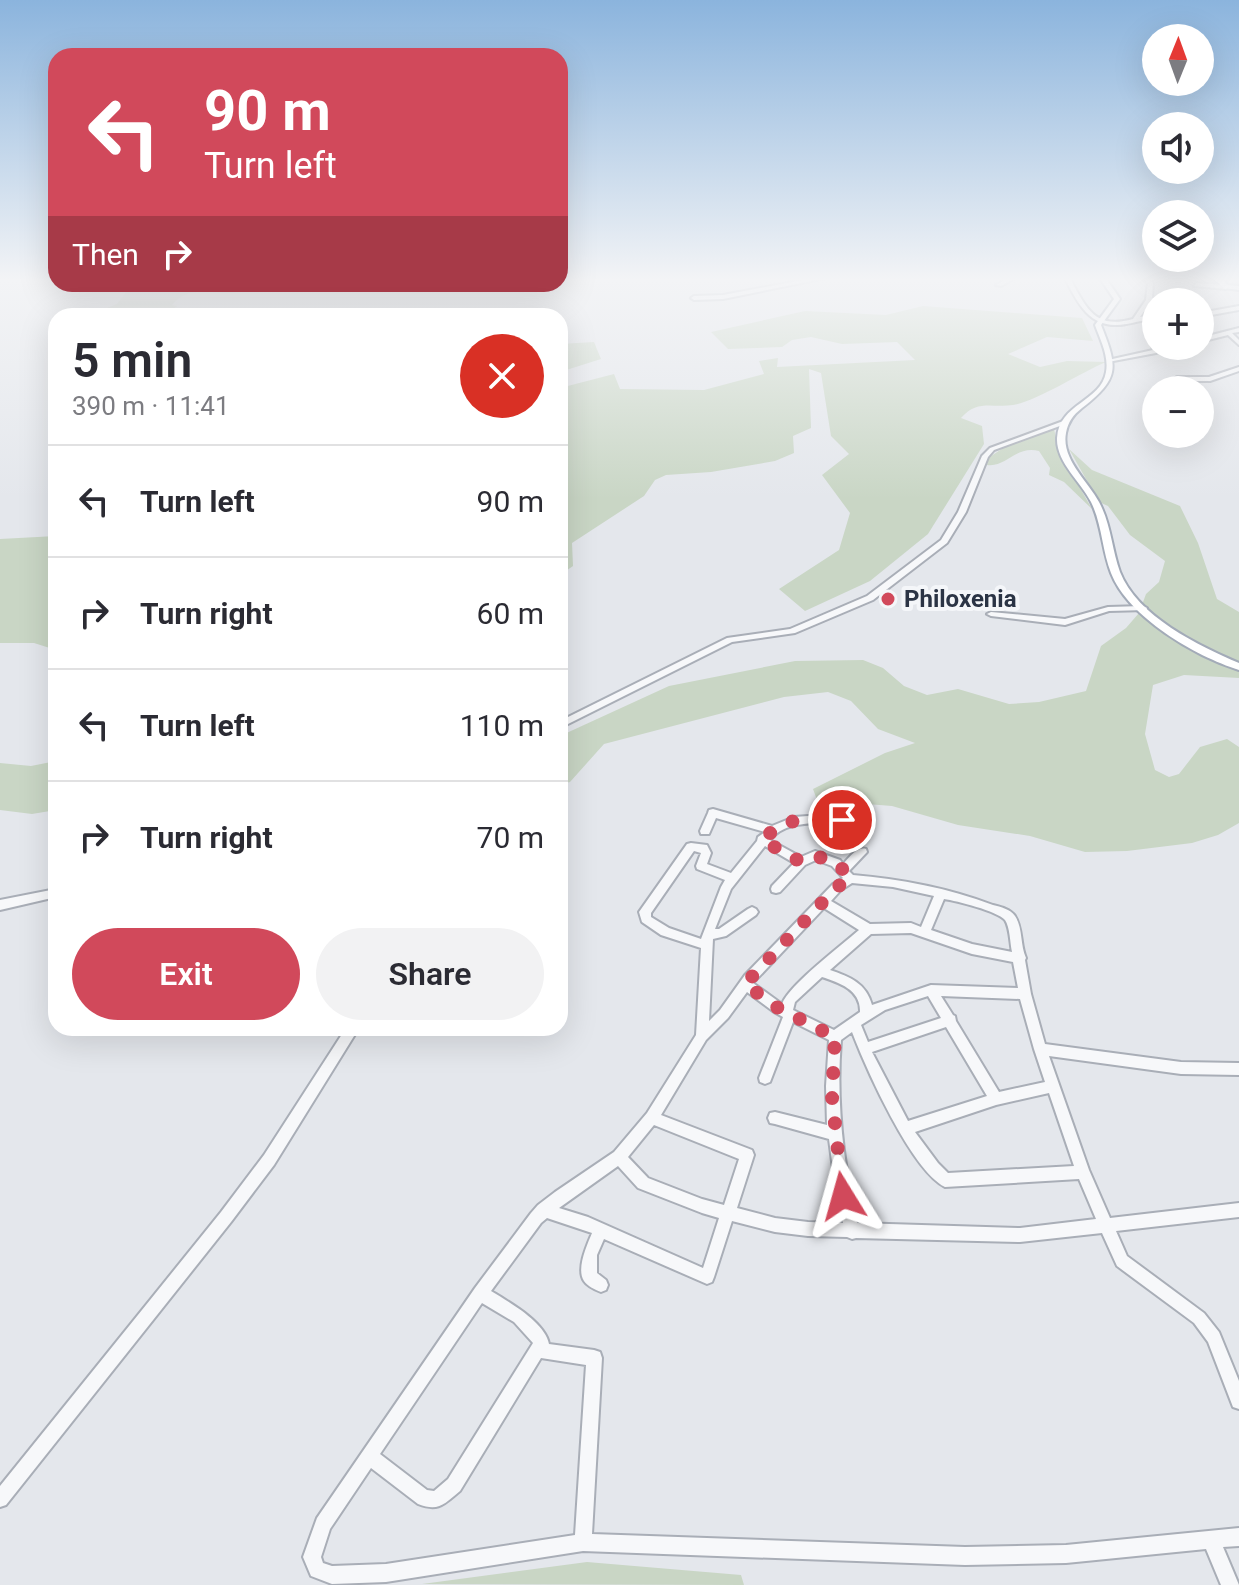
<!DOCTYPE html>
<html lang="en">
<head>
<meta charset="utf-8">
<style>
	:root { --surface:#fff; --page:#f2f2f3; --text:#2b2b33; --muted:#7c7c81; --line:#e1e1e2; --accent:#d1495b }
	body { margin:0; font-family:Roboto,sans-serif; background:var(--page); color:var(--text); height:100vh; display:flex; flex-direction:column; font-size:30px; white-space:nowrap }
	* { box-sizing:border-box; margin:0 }
	p { font-size:26px; color:var(--muted) }
	.icon { flex:none; width:44px; height:44px; fill:none; stroke:currentColor; stroke-width:2; stroke-linecap:round; stroke-linejoin:round }
	.map { position:relative; flex:1; overflow:hidden }
	.panel { position:absolute; left:48px; top:308px; width:520px; height:728px; display:flex; flex-direction:column; background:var(--surface); border-radius:24px; box-shadow:0 8px 32px #0002 }
	.panel>* { flex:none }
	.top-card { position:absolute; left:48px; top:48px; width:520px; height:244px; border-radius:24px; box-shadow:0 8px 32px #0002; background:#d1495b; color:#fff; overflow:hidden }
	.needle { width:52px; rotate:1deg }
	.fabs { position:absolute; left:1142px; top:24px; display:grid; gap:16px }
	.fabs a { display:grid; place-items:center; width:72px; height:72px; border-radius:50%; background:var(--surface); box-shadow:0 8px 32px #0002; font-size:40px }
	.pin { position:absolute; display:grid; place-items:center; width:68px; height:68px; color:#fff; margin:-34px; border:4px solid #fff; border-radius:50%; box-shadow:0 2px 8px #0007 }
	.me { position:absolute; width:88px; margin:-44px; rotate:352deg; stroke-linejoin:round; filter:drop-shadow(0 0 6px #0008) }
	.turn { display:flex; align-items:center; gap:28px; height:168px; padding:0 24px; font-size:36px }
	.turn .icon { width:104px; height:104px; stroke-width:2.5 }
	.turn b { display:block; font-size:56px; line-height:68px }
	.then { display:flex; align-items:center; height:76px; padding:0 24px; background:#0003; gap:16px; font-size:30px }
	.round { display:grid; place-items:center; flex:none; width:84px; height:84px; border-radius:42px; background:var(--page) }
	.summary { display:flex; align-items:center; justify-content:space-between; height:136px; padding:0 24px }
	h1 { font-size:48px; font-weight:600; line-height:60px }
	.primary-button { display:flex; gap:16px; margin-top:auto; padding:16px 24px }
	.primary-button a { flex:1; height:92px; border-radius:48px; background:var(--accent); color:#fff; font-size:32px; font-weight:600; line-height:92px; text-align:center }
	.primary-button a+a { background:var(--page); color:var(--text) }
	ul { padding:0; list-style:none }
	li { display:flex; align-items:center; gap:24px; height:112px; padding:0 24px; border-top:2px solid var(--line) }
	li div { flex:1 }
	li b { display:block; font-size:30px }
	li em { font-style:normal }
	.map>svg:first-child { display:block }
</style>
</head>
<body>
<div class="map">
<svg width="1239" height="1585" viewBox="0 0 1239 1585">
	<rect width="100%" height="100%" fill="#e4e7ec"/>
	<!-- green -->
	<path fill="#c9d6c5" d="M 132,284 L 256,284 C 231,306 195,277 172,305 L 177,306 L 164,316 L 88,316 L 117,304 Z
		M 923,306 L 1082,318 L 1093,341 L 1047,337 L 1008,354 L 1040,367 L 1067,361 L 1106,362 C 1082,372 1035,402 1013,405 C 992,408 977,399 961,418 L 982,426 L 984,444 L 928,534 L 870,581 L 805,611 L 779,589 L 839,550 L 850,513 L 822,475 L 849,454 L 831,436 L 821,373 L 809,369 L 811,428 L 793,436 L 794,453 L 775,461 L 711,472 L 666,475 L 655,480 L 644,496 L 572,543 L 573,566 L 560,575 L 560,388 L 614,374 L 620,389 L 704,390 L 764,374 L 759,361 L 778,358 L 777,367 L 915,360 L 897,342 L 842,344 L 811,337 L 792,340 L 782,347 L 728,349 L 711,332 L 805,311 L 886,315 Z
		M 594,342 L 601,359 L 560,372 L 560,344 Z
		M 1054,429 L 1059,451 L 1092,509 L 1064,482 L 1049,475 L 1050,468 L 1039,451 C 1016,445 1006,468 987,465 L 988,458 L 1011,443 Z
		M 1069,449 L 1092,470 L 1180,506 L 1198,543 L 1217,599 L 1239,612 L 1239,678 L 1184,675 L 1153,685 L 1145,734 L 1155,770 L 1169,777 L 1179,774 L 1200,747 L 1227,739 L 1239,747 L 1239,823 L 1218,835 L 1192,843 L 1127,851 L 1085,852 L 1030,836 L 958,825 L 892,806 L 817,800 L 813,789 L 885,753 L 915,743 L 878,729 L 851,701 L 828,692 L 784,697 L 604,744 L 570,782 L 560,784 L 560,736 L 669,686 L 795,661 L 863,660 L 883,668 L 904,686 L 927,695 L 958,689 L 1009,704 L 1039,702 L 1086,691 L 1101,646 L 1126,628 L 1139,613 L 1146,594 L 1159,582 L 1165,561 L 1130,535 L 1108,506 L 1099,502 Z
		M 56,536 L 56,650 L 34,643 L 0,643 L 0,539 Z
		M 56,761 L 56,810 L 32,814 L 0,810 L 0,763 L 31,766 Z
		M 587,1562 L 741,1575 L 744,1585 L 422,1584 Z"/>
	<g fill="none" stroke-linecap="round" stroke-linejoin="round">
		<defs>
			<path id="minor" d="M 819,277 L 831,277 L 723,299 L 694,300 L 691,298 L 694,296 L 723,295 Z
				M 1010,277 L 1017,277 L 1001,286 L 996,285 Z
				M 1064,277 L 1069,277 C 1086,307 1094,330 1133,319 L 1146,300 L 1148,283 L 1141,277 L 1147,277 L 1153,283 L 1152,300 L 1140,317 L 1150,315 L 1156,316 L 1156,320 L 1153,319 L 1156,346 L 1158,346 L 1158,348 L 1180,346 L 1156,353 L 1108,362 L 1108,360 L 1153,350 L 1148,320 C 1137,321 1127,325 1117,325 C 1087,326 1076,299 1064,277 Z
				M 1196,283 L 1226,285 L 1229,287 L 1226,289 L 1194,286 Z
				M 1239,306 L 1239,310 L 1200,317 L 1200,313 Z
				M 1239,328 L 1239,332 L 1232,333 L 1239,340 L 1239,345 L 1228,335 L 1200,342 L 1200,338 Z
				M 1239,367 L 1239,371 L 1210,381 L 1177,381 L 1174,379 L 1177,377 L 1209,377 Z
				M 1066,420 L 1069,422 L 1068,423 L 994,450 L 988,457 L 966,512 L 947,543 L 873,600 L 795,633 L 732,642 L 560,728 L 560,721 L 727,638 L 790,629 L 867,596 L 941,540 L 958,512 L 982,456 L 990,448 Z
				M 1143,606 L 1147,608 L 1146,610 L 1109,611 L 1065,625 L 991,616 L 987,614 L 991,612 L 1065,619 L 1108,607 Z
				M 713,809 L 772,826 L 794,817 L 836,814 L 840,815 L 856,829 L 857,832 L 856,835 L 848,835 L 834,822 C 812,824 785,821 770,840 L 801,857 L 815,851 L 840,860 L 843,864 C 849,858 857,846 866,849 L 867,852 L 849,871 L 853,875 C 901,879 948,888 993,905 C 1001,907 1010,909 1015,916 C 1023,928 1020,945 1026,958 L 1025,960 L 1031,994 L 1045,1044 L 1181,1062 L 1239,1063 L 1239,1075 L 1181,1074 L 1049,1056 L 1089,1170 L 1110,1218 L 1239,1203 L 1239,1217 L 1116,1231 L 1127,1256 L 1204,1313 L 1219,1332 L 1239,1381 L 1239,1409 L 1233,1407 L 1208,1342 L 1194,1323 L 1117,1266 L 1102,1233 L 1020,1242 L 856,1238 L 852,1239 L 847,1237 L 808,1236 L 775,1232 L 732,1221 L 714,1277 L 712,1282 L 707,1284 L 604,1239 L 597,1255 L 597,1273 L 606,1280 L 608,1285 L 606,1290 L 601,1292 C 596,1290 587,1286 584,1281 C 576,1269 587,1245 592,1233 L 547,1218 L 541,1223 L 491,1291 C 509,1302 545,1322 549,1344 L 594,1350 L 600,1352 L 602,1358 L 592,1534 L 965,1547 L 1066,1545 L 1239,1528 L 1239,1546 L 1223,1547 L 1239,1585 L 1221,1585 L 1206,1549 L 1066,1563 L 965,1565 L 583,1551 L 386,1582 L 332,1584 L 311,1576 L 303,1557 L 317,1518 L 475,1288 L 531,1213 L 538,1205 L 555,1192 L 614,1152 L 647,1113 L 696,1035 L 701,948 L 661,935 L 642,922 L 639,912 L 687,844 L 691,843 L 707,845 L 711,853 L 707,864 L 731,873 L 757,841 L 758,837 L 765,832 L 716,818 L 709,834 L 701,834 L 700,831 L 708,813 L 709,810 ZM 765,846 L 794,863 L 772,886 L 771,889 L 772,892 L 776,893 L 780,892 L 805,865 L 816,860 L 832,866 L 843,878 L 833,884 L 745,975 L 720,1010 L 709,1021 L 713,939 L 726,936 L 756,915 L 758,912 L 756,909 L 752,907 L 748,909 L 719,929 L 715,929 L 731,889 ZM 694,851 L 701,853 L 696,866 L 697,869 L 725,880 L 721,887 L 701,939 L 669,928 L 651,917 L 651,913 ZM 852,883 L 893,887 L 934,896 L 921,927 L 911,923 L 870,924 L 831,901 L 841,890 ZM 944,899 C 957,901 997,911 1005,920 C 1010,927 1010,943 1012,952 L 972,944 L 931,930 ZM 824,908 L 859,930 C 842,945 789,985 782,1004 L 753,983 ZM 911,933 L 972,954 L 1013,962 L 1018,988 L 931,985 L 872,1005 C 866,983 850,977 830,970 L 871,934 ZM 822,977 C 840,983 861,990 860,1012 L 834,1030 L 793,1010 L 795,1002 ZM 747,992 L 774,1012 L 783,1017 L 759,1078 L 760,1082 L 765,1084 L 770,1082 L 793,1022 L 829,1040 L 826,1086 L 827,1125 L 775,1112 L 770,1113 L 768,1118 L 770,1123 L 775,1124 L 829,1139 L 835,1184 L 843,1223 L 808,1222 L 775,1218 L 737,1208 L 754,1155 L 752,1150 L 661,1115 L 706,1040 L 728,1018 ZM 928,996 L 941,1018 L 868,1042 L 861,1025 L 885,1010 ZM 941,996 L 1020,999 L 1034,1049 L 1045,1082 L 999,1092 L 956,1021 L 955,1016 L 953,1015 ZM 946,1027 L 987,1096 L 908,1121 L 872,1052 ZM 852,1032 C 866,1068 911,1170 945,1187 L 1079,1179 L 1096,1219 L 1020,1228 L 857,1223 C 843,1162 836,1102 841,1040 ZM 1049,1093 L 1074,1166 L 948,1173 L 938,1163 L 915,1132 L 996,1105 ZM 654,1125 L 739,1159 L 724,1205 L 702,1199 L 648,1178 L 628,1157 ZM 618,1166 L 638,1188 L 702,1213 L 719,1218 L 703,1268 L 588,1217 L 559,1208 ZM 482,1303 L 514,1322 L 533,1343 L 448,1479 L 434,1491 L 427,1490 L 380,1454 ZM 541,1358 L 586,1365 L 575,1535 L 386,1564 L 332,1566 L 323,1563 L 321,1557 L 330,1529 L 371,1468 L 418,1504 C 439,1512 444,1504 460,1491 Z
				M 56,889 L 56,897 L 0,910 L 0,900 Z
				M 346,1028 L 359,1028 L 274,1165 L 231,1222 L 6,1505 L 0,1507 L 0,1486 L 221,1212 L 264,1155 Z"/>
			<path id="major" d="M 1099,277 L 1105,277 L 1120,299 L 1101,325 C 1118,368 1120,378 1082,408 C 1073,415 1068,422 1066,433 C 1061,459 1088,481 1099,502 C 1111,524 1112,550 1120,572 C 1137,616 1199,646 1239,663 L 1239,670 C 1195,656 1128,617 1111,573 C 1102,550 1102,524 1091,502 C 1081,482 1056,462 1057,438 C 1059,403 1101,402 1106,372 C 1109,356 1100,339 1095,325 L 1114,299 Z
				M 1212,277 L 1219,277 L 1228,285 L 1239,286 L 1239,290 L 1224,288 Z"/>
		</defs>
		<!-- minor casing -->
		<use href="#minor" stroke="#a9aeb7" stroke-width="4"/>
		<!-- major casing -->
		<use href="#major" stroke="#a3abb8" stroke-width="4"/>
		<!-- minor -->
		<use href="#minor" fill="#f7f8fa" fill-rule="evenodd"/>
		<!-- major -->
		<use href="#major" fill="#fff" fill-rule="evenodd"/>
	</g>
	<!-- sky -->
	<linearGradient id="sky" x2="0" y2="1"><stop stop-color="#8bb4dd"/><stop offset="0.56" stop-color="#f3f4f6"/><stop offset="1" stop-color="#f3f4f6" stop-opacity="0"/></linearGradient>
	<rect width="1239" height="499" fill="url(#sky)"/>
	<g fill="none" stroke-linecap="round" stroke-linejoin="round">
		<!-- route -->
		<path stroke="#d1495b" stroke-width="14" stroke-dasharray="0 25.2" d="M 842,820 C 816,811 781,821 762,840 L 801,862 C 822,852 837,859 850,879 L 837,887 L 745,984 L 778,1008 L 835,1037 L 832,1097 L 843,1196"/>
	</g>
	<!-- markers -->
	<circle fill="#d1495b" stroke="#f4f6f9" stroke-width="3" cx="888" cy="599" r="8"/>
	<g text-anchor="middle" dominant-baseline="central" stroke-width="8" stroke-linejoin="round" paint-order="stroke">
		<!-- poi labels -->
		<g font-size="24" font-weight="bold" fill="#2b3445" stroke="#f4f6f9" text-anchor="start">
			<text x="904" y="599">Philoxenia</text>
		</g>
	</g>
</svg>
<div class="fabs">
<a><svg class="needle" viewBox="-14 -14 28 28"><path d="M0-13l5 13h-10z" fill="#e53935"/><path d="M0 13l5-13h-10z" fill="#7c7c81"/></svg></a>
<a><svg class="icon" aria-label="sound" viewBox="0 0 24 24"><path d="M4 9h4l5-4v14l-5-4H4zM17 9q2 3 0 6"/></svg></a>
<a><svg class="icon" aria-label="layers" viewBox="0 0 24 24"><path d="M12 4l9 5-9 5-9-5zM3 14l9 5 9-5"/></svg></a>
<a>+</a>
<a>−</a>
</div>
<div class="pin" style="left:842px;top:820px;background:#d93025"><svg class="icon" aria-label="arrive" viewBox="0 0 24 24"><path d="M6 21V4h12l-3 4 3 4H6"/></svg></div>
<svg class="me" style="left:843px;top:1196px" viewBox="-20 -20 40 40"><path d="M0-17L14 15 0 8-14 15z" fill="#d1495b" stroke="#fff" stroke-width="4"/></svg>
<div class="top-card">
<div class="turn"><svg class="icon" aria-label="left" viewBox="0 0 24 24"><path d="M17 20v-9H6M10 6l-5 5 5 5"/></svg><div><b>90 m</b>Turn left</div></div>
<div class="then">Then<svg class="icon" aria-label="right" viewBox="0 0 24 24"><path d="M7 20v-9h11M14 6l5 5-5 5"/></svg></div>
</div>
<section class="panel">
<div class="summary"><div><h1>5 min</h1><p>390 m · 11:41</p></div><a class="round" style="background:#d93025;color:#fff"><svg class="icon" aria-label="close" viewBox="0 0 24 24"><path d="M6 6l12 12M18 6L6 18"/></svg></a></div>
<ul>
<li><svg class="icon" aria-label="left" viewBox="0 0 24 24"><path d="M17 20v-9H6M10 6l-5 5 5 5"/></svg><div><b>Turn left</b></div><em>90 m</em></li>
<li><svg class="icon" aria-label="right" viewBox="0 0 24 24"><path d="M7 20v-9h11M14 6l5 5-5 5"/></svg><div><b>Turn right</b></div><em>60 m</em></li>
<li><svg class="icon" aria-label="left" viewBox="0 0 24 24"><path d="M17 20v-9H6M10 6l-5 5 5 5"/></svg><div><b>Turn left</b></div><em>110 m</em></li>
<li><svg class="icon" aria-label="right" viewBox="0 0 24 24"><path d="M7 20v-9h11M14 6l5 5-5 5"/></svg><div><b>Turn right</b></div><em>70 m</em></li>
</ul>
<div class="primary-button"><a>Exit</a><a>Share</a></div>
</section>
</div>
</body>
</html>
